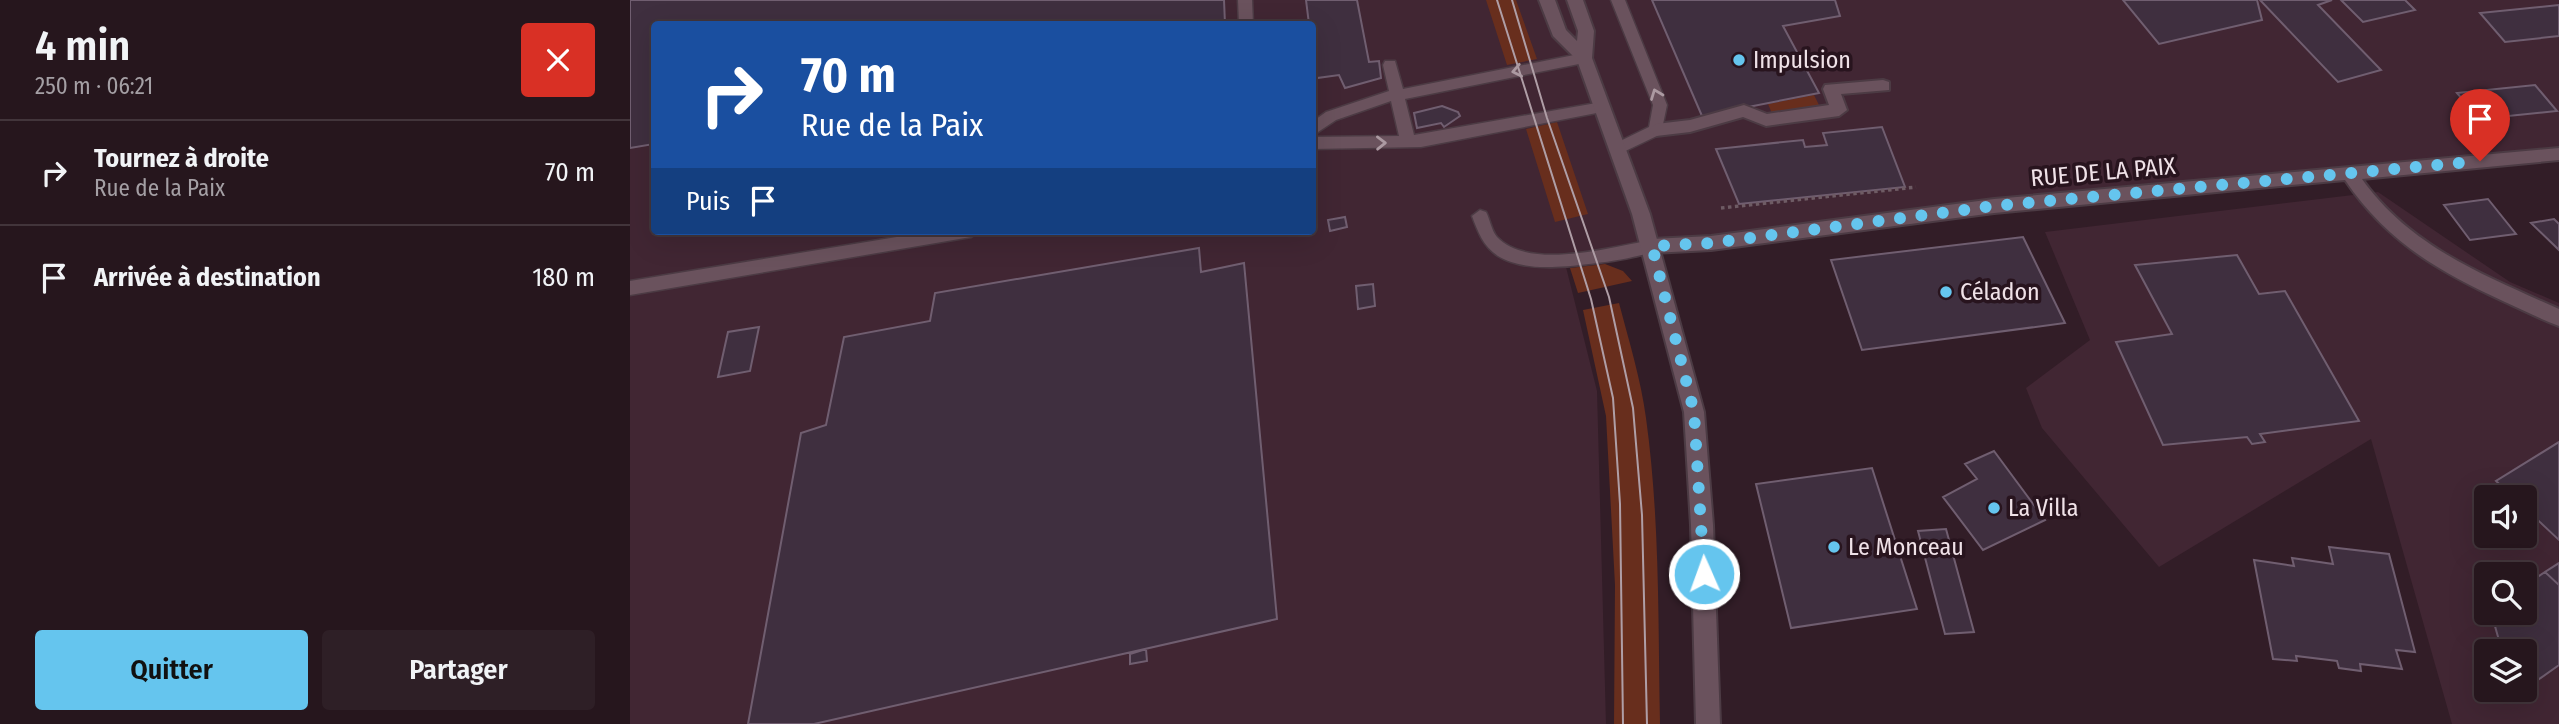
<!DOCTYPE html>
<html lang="fr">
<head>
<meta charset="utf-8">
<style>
	:root { --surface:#26161d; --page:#2e1f26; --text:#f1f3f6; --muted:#a49fa4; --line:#42353b; --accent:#65c5ee }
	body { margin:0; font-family:"Fira Sans Condensed",sans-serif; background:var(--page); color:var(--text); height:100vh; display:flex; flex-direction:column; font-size:26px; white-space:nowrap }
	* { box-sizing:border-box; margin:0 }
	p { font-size:23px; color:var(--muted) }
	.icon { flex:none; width:38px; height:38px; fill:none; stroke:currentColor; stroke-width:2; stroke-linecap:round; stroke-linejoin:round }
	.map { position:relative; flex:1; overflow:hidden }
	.drawer { display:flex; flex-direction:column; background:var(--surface); width:630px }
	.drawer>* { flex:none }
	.guide { position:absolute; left:21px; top:21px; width:665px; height:214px; border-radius:7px; box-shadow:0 7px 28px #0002,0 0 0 2px var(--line); background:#1a4fa0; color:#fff; overflow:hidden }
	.controls { position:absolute; left:1844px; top:485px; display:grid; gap:14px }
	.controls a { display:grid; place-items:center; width:63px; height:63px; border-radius:7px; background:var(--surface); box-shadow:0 7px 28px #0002,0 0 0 2px var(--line); font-size:35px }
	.pin { position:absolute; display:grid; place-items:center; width:60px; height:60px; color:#fff; margin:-72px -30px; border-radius:50% 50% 50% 0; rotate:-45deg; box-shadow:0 0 7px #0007 }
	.pin .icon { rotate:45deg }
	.me { position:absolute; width:77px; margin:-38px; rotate:358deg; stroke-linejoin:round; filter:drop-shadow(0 0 5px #0008) }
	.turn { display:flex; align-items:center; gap:24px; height:147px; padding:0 35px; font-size:32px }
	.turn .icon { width:91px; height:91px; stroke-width:2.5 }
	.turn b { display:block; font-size:49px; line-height:60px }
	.then { display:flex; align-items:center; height:66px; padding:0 35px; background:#0003; gap:14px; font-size:26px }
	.round { display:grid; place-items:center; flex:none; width:74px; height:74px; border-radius:7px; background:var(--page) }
	.head { display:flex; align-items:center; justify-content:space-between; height:119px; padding:0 35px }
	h1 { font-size:42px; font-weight:600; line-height:52px }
	.action { display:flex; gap:14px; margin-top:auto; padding:14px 35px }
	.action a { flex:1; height:80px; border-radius:7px; background:var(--accent); color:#111; font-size:28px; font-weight:600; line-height:80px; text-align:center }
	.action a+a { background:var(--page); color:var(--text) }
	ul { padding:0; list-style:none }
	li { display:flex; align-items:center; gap:21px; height:105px; padding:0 35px; border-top:2px solid var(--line) }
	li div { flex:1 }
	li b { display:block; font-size:26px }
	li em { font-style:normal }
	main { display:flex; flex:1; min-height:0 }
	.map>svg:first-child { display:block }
</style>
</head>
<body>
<main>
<section class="drawer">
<div class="head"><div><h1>4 min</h1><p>250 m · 06:21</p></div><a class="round" style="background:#d93025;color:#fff"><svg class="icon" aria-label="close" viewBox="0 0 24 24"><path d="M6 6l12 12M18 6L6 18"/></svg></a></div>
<ul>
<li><svg class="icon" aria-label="right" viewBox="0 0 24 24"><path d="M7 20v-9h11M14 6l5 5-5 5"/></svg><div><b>Tournez à droite</b><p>Rue de la Paix</p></div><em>70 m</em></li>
<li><svg class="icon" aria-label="arrive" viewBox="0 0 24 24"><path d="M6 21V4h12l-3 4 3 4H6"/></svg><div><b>Arrivée à destination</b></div><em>180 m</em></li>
</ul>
<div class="action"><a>Quitter</a><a>Partager</a></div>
</section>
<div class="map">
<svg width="1929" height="724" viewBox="0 0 1929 724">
	<rect width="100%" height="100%" fill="#321d27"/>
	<!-- built -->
	<path fill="#412633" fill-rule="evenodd" d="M 0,0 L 1929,0 L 1929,150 L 933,255 L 967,391 L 976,724 L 0,724 ZM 24,24 L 682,24 L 682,231 L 24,231 Z
		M 1748,192 L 1880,282 L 1929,303 L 1929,724 L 1822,724 L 1741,439 L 1529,567 L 1412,428 L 1396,388 L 1460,340 L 1415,232 ZM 1857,497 L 1895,497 L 1895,536 L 1857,536 ZM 1857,574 L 1895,574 L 1895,612 L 1857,612 ZM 1857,651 L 1895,651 L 1895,690 L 1857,690 Z"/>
	<!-- green -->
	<path fill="#682e1d" d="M 856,0 L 886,0 L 907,59 L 877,65 Z
		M 1184,95 L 1190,107 L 1143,116 L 1138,104 Z
		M 927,122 L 958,214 L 925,222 L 896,129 Z
		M 975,264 L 993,271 L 1002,281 L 948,293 L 940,268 Z
		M 989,303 C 999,341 1011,380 1016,418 C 1030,519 1028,622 1030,724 L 984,724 L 985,585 L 976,416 L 953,310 Z"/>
	<!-- building -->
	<path fill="#3f2f3f" stroke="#705e70" stroke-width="2" d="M 0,0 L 594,0 L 595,24 L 24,24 L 24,144 L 0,148 Z
		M 676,0 L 727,0 L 739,62 L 749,61 L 751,78 L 715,88 L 709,75 L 687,78 L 682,24 L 679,24 Z
		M 1022,0 L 1205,0 L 1210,16 L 1153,26 L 1189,93 L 1072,116 Z
		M 1493,0 L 1627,0 L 1632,20 L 1529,44 Z
		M 1630,0 L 1702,0 L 1688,5 L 1751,70 L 1708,82 Z
		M 1711,0 L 1775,0 L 1785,10 L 1733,22 Z
		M 1929,5 L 1929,36 L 1875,42 L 1850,13 Z
		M 1905,85 L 1927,111 L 1849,119 L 1827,93 Z
		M 812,106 L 828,112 L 830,116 L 814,127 L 811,123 L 787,128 L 784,113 Z
		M 1252,127 L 1275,187 L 1109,204 L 1086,149 L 1173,140 L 1175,147 L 1197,145 L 1193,133 Z
		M 1858,199 L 1886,234 L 1840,240 L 1814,205 Z
		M 715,217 L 717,227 L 700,231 L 698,220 Z
		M 1924,219 L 1929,224 L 1929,250 L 1901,223 Z
		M 1393,237 L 1435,323 L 1232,350 L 1201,260 Z
		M 569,248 L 571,272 L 614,263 L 647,619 L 184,724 L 118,724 L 171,433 L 196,425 L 214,337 L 300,321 L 305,293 Z
		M 1607,255 L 1629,294 L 1655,291 L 1729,421 L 1630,434 L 1635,442 L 1622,444 L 1617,437 L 1533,445 L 1486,342 L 1542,334 L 1505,265 Z
		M 743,284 L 745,306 L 728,309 L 726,286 Z
		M 129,327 L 120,371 L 88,377 L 98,332 Z
		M 1929,442 L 1929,540 L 1895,508 L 1895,497 L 1883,497 L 1866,481 Z
		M 1364,451 L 1415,520 L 1353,550 L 1313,497 L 1347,479 L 1335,464 Z
		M 1242,468 L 1287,609 L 1161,628 L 1126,484 Z
		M 1316,529 L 1344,632 L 1315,634 L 1288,531 Z
		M 1699,547 L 1759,554 L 1785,652 L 1766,650 L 1772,669 L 1730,664 L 1731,671 L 1709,668 L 1707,661 L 1666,656 L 1667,661 L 1643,659 L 1624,560 L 1664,566 L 1662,558 L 1703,564 Z
		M 1929,563 L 1929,585 L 1915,572 Z
		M 1915,572 L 1929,585 L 1929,665 L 1895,689 L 1895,651 L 1872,651 L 1861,612 L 1895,612 L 1895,585 Z
		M 516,649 L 517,661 L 500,664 L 500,654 Z"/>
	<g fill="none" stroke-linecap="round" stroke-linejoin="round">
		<defs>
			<path id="service" d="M 608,0 L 622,0 L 623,24 L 609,24 Z
				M 981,0 L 995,0 L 1037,105 L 1031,134 L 987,155 L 979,149 L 982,145 L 1019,127 L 1023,105 Z
				M 954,53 L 959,54 L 959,62 L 775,99 L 784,135 L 972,102 L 979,107 L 977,111 L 791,147 L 682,149 L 682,137 L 769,136 L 761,101 L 706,120 L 682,136 L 682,122 L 696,112 L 759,91 L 753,65 L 755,61 L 765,61 L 773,89 Z
				M 850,210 L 856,212 C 860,219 861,230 867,237 C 899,271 981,247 1022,240 L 1030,246 C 1023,259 933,268 915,267 C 900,267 881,264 868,256 C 853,246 848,232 842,216 Z
				M 303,231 L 349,231 L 341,237 L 0,295 L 0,281 Z"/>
			<path id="pedestrian" d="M 1253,80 L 1259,82 L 1259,90 L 1211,94 L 1217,110 L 1209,116 L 1136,126 L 1113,117 L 1060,132 L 1026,136 L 1018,130 L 1026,124 L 1060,120 L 1114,105 L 1137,114 L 1199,105 L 1193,89 L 1195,85 Z"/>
			<path id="minor" d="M 1929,148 L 1929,160 L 1732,179 C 1780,247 1856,276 1929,309 L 1929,326 C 1910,319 1893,310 1875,302 C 1808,271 1757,242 1715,180 L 1364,213 L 1081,250 L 1022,253 L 1013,246 L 1022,239 L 1081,236 L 1364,199 Z"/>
			<path id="secondary" d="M 909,0 L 925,0 L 936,30 L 947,41 L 948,31 L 937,0 L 953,0 L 964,31 L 962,58 L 1020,214 L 1074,412 L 1083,525 L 1090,724 L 1066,724 L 1061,525 L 1054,412 L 1002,214 L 947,60 L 923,36 Z"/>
		</defs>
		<!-- service casing -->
		<use href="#service" stroke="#4c3b44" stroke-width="3"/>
		<!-- pedestrian casing -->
		<use href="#pedestrian" stroke="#4c3b44" stroke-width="4"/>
		<!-- minor casing -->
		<use href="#minor" stroke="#4c3b44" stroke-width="4"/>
		<!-- secondary casing -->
		<use href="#secondary" stroke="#4c3b44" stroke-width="4"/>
		<!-- path -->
		<path stroke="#6e5b64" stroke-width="3.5" stroke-dasharray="3.5 3.5" stroke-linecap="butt" d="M 1091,208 L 1286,187"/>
		<!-- service -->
		<use href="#service" fill="#6a525d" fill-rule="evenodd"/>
		<!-- pedestrian -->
		<use href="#pedestrian" fill="#6a525d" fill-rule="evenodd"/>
		<!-- minor -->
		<use href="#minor" fill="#6a525d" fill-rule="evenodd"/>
		<!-- secondary -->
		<use href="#secondary" fill="#6a525d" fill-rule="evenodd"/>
		<!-- tram -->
		<path stroke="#af9ea6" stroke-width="2" d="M 867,0 L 961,299 L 983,398 L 990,504 L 993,724
			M 882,0 L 917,118 L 979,297 L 1003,408 L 1012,515 L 1017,724"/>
	</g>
	<!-- one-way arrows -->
	<defs><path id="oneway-chevron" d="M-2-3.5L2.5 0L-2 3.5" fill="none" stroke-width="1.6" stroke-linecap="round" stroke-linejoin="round" transform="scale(1.75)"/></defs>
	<g stroke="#ac9aa2">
		<use href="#oneway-chevron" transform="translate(887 71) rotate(169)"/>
		<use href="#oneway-chevron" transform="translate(1026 94) rotate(-111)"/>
		<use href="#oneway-chevron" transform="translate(751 143) rotate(-1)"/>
	</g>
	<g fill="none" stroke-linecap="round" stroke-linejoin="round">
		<!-- route -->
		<path stroke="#65c5ee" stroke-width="12" stroke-dasharray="0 21.6" d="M 1074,574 L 1064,412 L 1022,246 L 1081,243 L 1364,206 L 1850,161"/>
	</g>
	<!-- markers -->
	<g fill="#65c5ee" stroke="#28141e" stroke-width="2.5">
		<circle cx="1109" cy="60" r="7"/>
		<circle cx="1316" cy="292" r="7"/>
		<circle cx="1364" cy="508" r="7"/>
		<circle cx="1204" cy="547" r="7"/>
	</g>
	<g text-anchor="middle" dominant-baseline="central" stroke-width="7" stroke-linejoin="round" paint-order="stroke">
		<!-- poi labels -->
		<g font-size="24" fill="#efe1e7" stroke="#28141e" text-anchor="start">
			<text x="1123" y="60">Impulsion</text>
			<text x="1330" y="292">Céladon</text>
			<text x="1378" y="508">La Villa</text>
			<text x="1218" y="547">Le Monceau</text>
		</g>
		<!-- street labels -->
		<g font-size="24" fill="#efe1e7" stroke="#28141e">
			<text transform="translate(1473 172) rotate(-5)">RUE DE LA PAIX</text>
		</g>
	</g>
</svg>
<div class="controls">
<a><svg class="icon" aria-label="sound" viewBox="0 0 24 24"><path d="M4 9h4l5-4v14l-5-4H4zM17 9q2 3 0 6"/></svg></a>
<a><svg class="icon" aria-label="search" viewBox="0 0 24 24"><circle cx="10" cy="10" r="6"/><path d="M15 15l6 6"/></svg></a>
<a><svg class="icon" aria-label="layers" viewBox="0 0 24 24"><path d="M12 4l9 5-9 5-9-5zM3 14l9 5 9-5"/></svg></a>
</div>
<div class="pin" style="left:1850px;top:161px;background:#d93025"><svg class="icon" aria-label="arrive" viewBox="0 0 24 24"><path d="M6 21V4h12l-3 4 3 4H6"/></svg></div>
<svg class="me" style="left:1074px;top:574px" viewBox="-20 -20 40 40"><circle r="17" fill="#65c5ee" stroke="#fff" stroke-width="3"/><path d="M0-11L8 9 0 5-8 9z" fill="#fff"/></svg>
<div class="guide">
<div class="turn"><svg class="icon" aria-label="right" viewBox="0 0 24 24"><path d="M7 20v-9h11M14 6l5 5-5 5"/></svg><div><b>70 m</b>Rue de la Paix</div></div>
<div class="then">Puis<svg class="icon" aria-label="arrive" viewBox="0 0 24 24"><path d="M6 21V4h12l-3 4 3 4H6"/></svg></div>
</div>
</div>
</main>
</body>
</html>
